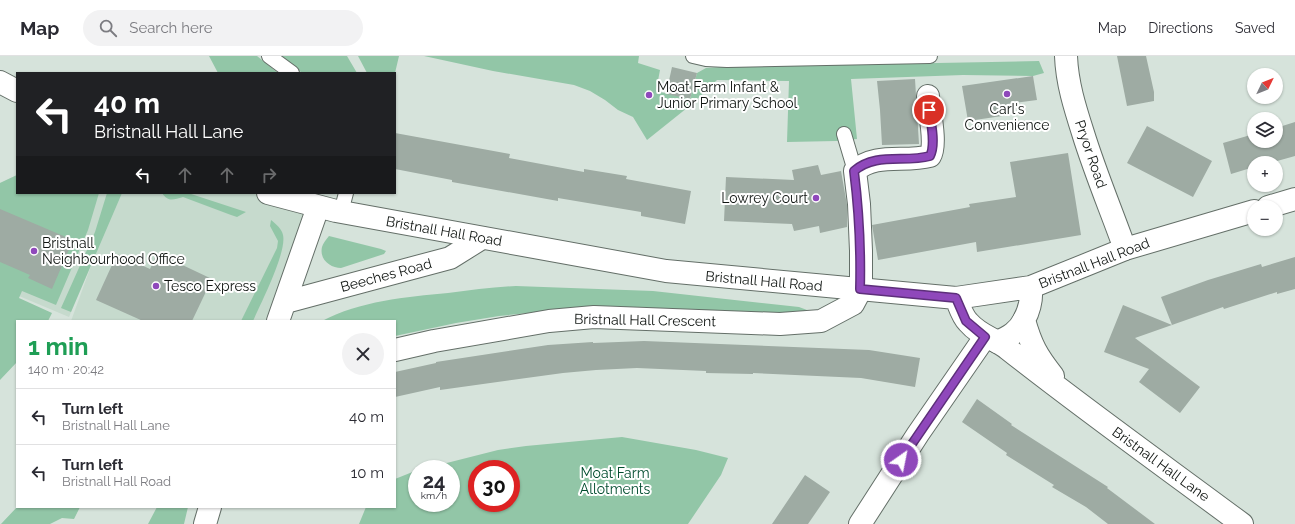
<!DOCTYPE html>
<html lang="en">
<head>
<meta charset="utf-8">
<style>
	:root { --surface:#fff; --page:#f2f2f3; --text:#2b2b33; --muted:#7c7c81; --line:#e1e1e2 }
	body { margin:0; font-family:Raleway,sans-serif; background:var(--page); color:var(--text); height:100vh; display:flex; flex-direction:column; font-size:15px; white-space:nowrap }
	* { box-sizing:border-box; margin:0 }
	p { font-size:13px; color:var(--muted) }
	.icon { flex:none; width:22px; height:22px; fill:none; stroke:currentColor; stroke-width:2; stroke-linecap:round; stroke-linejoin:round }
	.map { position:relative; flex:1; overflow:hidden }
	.panel { position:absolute; left:16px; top:264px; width:380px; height:188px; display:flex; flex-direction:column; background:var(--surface); border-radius:0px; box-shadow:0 1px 3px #0004 }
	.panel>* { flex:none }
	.guide { position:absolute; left:16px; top:16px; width:380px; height:122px; border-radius:0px; box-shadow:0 1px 3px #0004; background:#202124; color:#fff; overflow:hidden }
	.needle { width:26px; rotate:47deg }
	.tools { position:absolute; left:1247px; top:12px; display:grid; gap:8px }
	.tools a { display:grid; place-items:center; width:36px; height:36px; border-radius:50%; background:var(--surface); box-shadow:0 1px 3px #0004; font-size:20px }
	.speed { position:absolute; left:408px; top:404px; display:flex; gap:8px; font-size:20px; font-weight:700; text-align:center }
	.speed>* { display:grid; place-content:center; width:52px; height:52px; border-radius:50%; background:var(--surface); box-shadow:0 1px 3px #0004; line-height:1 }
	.speed small { font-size:10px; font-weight:400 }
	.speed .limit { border:6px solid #d22; background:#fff; color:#111 }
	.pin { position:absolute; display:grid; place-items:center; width:34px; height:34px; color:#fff; margin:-17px; border:2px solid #fff; border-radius:50%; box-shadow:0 1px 4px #0007 }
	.me { position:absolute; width:44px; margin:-22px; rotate:33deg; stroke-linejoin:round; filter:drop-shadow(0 0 3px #0008) }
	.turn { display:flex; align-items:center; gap:14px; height:84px; padding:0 12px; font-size:18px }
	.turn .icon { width:52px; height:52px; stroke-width:2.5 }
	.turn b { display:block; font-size:28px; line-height:34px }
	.lanes { display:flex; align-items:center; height:38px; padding:0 12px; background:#0003; justify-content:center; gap:20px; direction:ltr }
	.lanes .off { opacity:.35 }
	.round { display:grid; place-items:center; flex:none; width:42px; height:42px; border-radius:21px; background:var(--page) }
	.summary { display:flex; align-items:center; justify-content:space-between; height:68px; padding:0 12px }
	h1 { font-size:24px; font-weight:700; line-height:30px; color:#1e9e55 }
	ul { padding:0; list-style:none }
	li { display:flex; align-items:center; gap:12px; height:56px; padding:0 12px; border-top:1px solid var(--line) }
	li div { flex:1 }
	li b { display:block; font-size:15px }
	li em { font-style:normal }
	header { display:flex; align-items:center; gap:24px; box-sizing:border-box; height:56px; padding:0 20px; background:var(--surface); border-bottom:1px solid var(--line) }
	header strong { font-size:19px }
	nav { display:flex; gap:22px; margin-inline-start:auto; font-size:14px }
	.search { width:280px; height:36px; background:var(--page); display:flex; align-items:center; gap:10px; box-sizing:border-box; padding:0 14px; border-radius:22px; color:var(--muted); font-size:15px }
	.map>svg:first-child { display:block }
</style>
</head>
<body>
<header>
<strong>Map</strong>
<div class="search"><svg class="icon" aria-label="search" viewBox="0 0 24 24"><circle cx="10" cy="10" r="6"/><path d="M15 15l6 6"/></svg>Search here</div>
<nav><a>Map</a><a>Directions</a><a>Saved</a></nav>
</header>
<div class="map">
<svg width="1295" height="468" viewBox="0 0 1295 468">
	<rect width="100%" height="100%" fill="#d6e3db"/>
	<!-- built -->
	<path fill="#c6dacd" d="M 17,119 L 17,137 L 268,137 L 318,151 L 278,265 L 71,265 L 92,207 L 69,261 L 0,232 L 0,127 Z"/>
	<!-- green -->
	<path fill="#92c6a7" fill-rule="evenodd" d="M 209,0 L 257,0 L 278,17 L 218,17 Z
		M 282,0 L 347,0 L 357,17 L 302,17 Z
		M 358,0 L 399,0 L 395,17 L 367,17 Z
		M 424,0 L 639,0 L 638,7 L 660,14 L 656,35 L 690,43 L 697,17 L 706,12 L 721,11 L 1039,5 L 1044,17 L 1033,20 L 963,19 L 851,23 L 857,83 L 836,85 L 787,86 L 789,25 L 717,24 L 692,48 L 647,84 L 633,61 L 618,54 L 605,44 L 590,35 L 574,29 L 493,15 Z
		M 17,119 L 17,137 L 99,137 L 88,174 L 56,249 L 22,235 L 19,242 L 52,257 L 48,265 L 17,265 L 17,306 L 0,324 L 0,127 Z
		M 107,137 L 122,137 L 71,256 L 61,252 L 95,176 Z
		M 162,137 L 188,137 L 246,156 L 237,161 L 231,159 L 183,141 C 173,144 168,146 162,137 Z
		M 271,164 C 276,168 282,173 283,179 C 287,196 261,247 253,265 L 241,265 L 277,192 L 278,185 L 270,170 Z
		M 329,180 L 381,193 L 386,195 L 384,198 L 341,212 C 331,212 319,204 322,191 C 323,187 326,184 329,180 Z
		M 516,230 L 653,235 L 799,251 L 807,254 L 801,257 L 766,257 L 601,250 L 499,260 L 456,267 L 395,280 L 395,265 L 322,265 C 360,245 406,241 448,237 C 471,234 493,231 516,230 Z
		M 622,381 L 696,394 L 728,402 L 721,419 L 688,468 L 359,468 L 366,451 L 395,451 L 395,423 L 415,415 L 417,415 L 417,447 L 451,447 L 451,413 L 423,413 L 498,394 L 526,390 ZM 477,413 L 511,413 L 511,447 L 477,447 Z
		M 17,451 L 80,451 L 74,463 L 62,462 L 50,468 L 1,468 Z
		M 157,451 L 188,451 L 184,468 L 148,468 Z"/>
	<!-- building -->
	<path fill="#9eaba3" d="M 1117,0 L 1146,0 L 1154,36 L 1154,45 L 1127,50 Z
		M 672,11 L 697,17 L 690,43 L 666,38 Z
		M 1033,20 L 1037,44 L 1007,48 L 1009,59 L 968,65 L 962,30 Z
		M 915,23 L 919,88 L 882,89 L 880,54 L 877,25 Z
		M 1295,66 L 1295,100 L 1270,107 L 1254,107 L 1254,111 L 1231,118 L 1223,87 L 1254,78 L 1254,85 L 1276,85 L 1276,72 Z
		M 1147,70 L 1212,105 L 1193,141 L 1127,107 Z
		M 395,77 L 510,98 L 509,102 L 584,116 L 584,113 L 627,120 L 626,123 L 691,135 L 685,168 L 641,160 L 641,156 L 558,142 L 558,145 L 452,126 L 452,124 L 395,113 Z
		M 1068,97 L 1081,179 L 977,196 L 976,186 L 878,204 L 872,169 L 970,151 L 969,148 L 1016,141 L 1010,106 Z
		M 818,109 L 821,119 L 841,115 L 847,149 L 847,171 L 820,177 L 819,170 L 794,175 L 792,168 L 724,165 L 726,121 L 794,124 L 792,114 Z
		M 0,153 L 73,184 L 52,233 L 28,222 L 30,219 L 0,206 Z
		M 157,197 L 212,223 L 192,265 L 143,265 L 96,244 L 117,198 L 150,213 Z
		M 1295,201 L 1295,233 L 1277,238 L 1277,236 L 1224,253 L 1223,251 L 1135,282 L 1200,331 L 1180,357 L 1139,326 L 1149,313 L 1104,296 L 1123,249 L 1172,269 L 1161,241 L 1208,224 L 1261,208 L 1262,211 Z
		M 644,285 L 869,294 L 920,302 L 915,331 L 861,322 L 753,317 L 753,318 L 706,317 L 706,315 L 637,312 L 596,314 L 563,317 L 440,334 L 440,331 L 395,341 L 395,316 L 436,307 L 436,306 L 548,289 L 593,286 L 593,287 Z
		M 977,343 L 1012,368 L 1011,369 L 1108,431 L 1107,432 L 1155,468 L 1108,468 L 1086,451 L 1052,431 L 1054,429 L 1006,399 L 1007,397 L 962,366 Z
		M 805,419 L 830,436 L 808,468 L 772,468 Z"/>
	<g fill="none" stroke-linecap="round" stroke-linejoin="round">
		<defs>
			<path id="lane" d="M 269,0 L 292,17
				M 693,0 L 706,3 L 727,4 L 930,0
				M 844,78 L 855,115
				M 341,156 L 346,137"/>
			<path id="street" d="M 1066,0 C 1067,27 1075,52 1083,77 C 1095,116 1111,154 1125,193
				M 286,246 L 450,202 L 482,182
				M 278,265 L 318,151
				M 997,286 C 1009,281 1018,276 1024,264
				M 395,294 L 434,285 L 549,265 L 594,261 L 780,268 L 821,265 L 853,248 L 861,233 L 861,195 L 859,148 L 855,115 C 876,96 904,107 930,100 C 937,88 929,54 928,40
				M 205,468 L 210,451
				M 860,468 L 918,378 L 985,281"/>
			<path id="secondary" d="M 0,26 L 17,35
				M 268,137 L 336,155 L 666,215 L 956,242 L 1031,231 L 1125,193 L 1254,155
				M 1268,151 L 1295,143
				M 1031,231 C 1032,243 1030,253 1024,264 C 1031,289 1037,300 1053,320
				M 956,242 C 959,249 962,260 968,266 C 980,280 994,282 1008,293 C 1084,353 1164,410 1242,468"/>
		</defs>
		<!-- lane casing -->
		<use href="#lane" stroke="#646f68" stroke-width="16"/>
		<!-- street casing -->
		<use href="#street" stroke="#646f68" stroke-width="24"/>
		<!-- secondary casing -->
		<use href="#secondary" stroke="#646f68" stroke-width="24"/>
		<!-- lane -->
		<use href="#lane" stroke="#fff" stroke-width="14"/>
		<!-- street -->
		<use href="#street" stroke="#fff" stroke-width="22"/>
		<!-- secondary -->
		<use href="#secondary" stroke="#fff" stroke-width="22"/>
	</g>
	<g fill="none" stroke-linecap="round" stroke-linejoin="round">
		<defs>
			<path id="route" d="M 901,404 L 985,281 L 966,265 L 956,242 L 860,233 C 861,193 859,155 854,115 C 876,96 904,107 930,100 C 936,89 931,66 929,54"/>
		</defs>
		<!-- route casing -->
		<use href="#route" stroke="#5d2f7a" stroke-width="10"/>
		<!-- route -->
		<use href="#route" stroke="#8f48bb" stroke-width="7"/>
	</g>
	<!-- markers -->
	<g fill="#8f48bb" stroke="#fff" stroke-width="1.5">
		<circle cx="1007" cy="38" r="4"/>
		<circle cx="649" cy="39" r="4"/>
		<circle cx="816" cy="142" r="4"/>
		<circle cx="34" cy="195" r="4"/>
		<circle cx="156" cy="230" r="4"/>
	</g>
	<g text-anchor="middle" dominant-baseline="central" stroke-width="4" stroke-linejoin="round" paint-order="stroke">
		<!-- poi labels -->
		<g font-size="14" fill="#101512" stroke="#fff" text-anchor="start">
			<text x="657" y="31">Moat Farm Infant &amp;<tspan x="657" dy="16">Junior Primary School</tspan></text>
			<text x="1007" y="53" text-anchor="middle">Carl's<tspan x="1007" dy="16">Convenience</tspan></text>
			<text x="808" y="142" text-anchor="end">Lowrey Court</text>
			<text x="42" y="187">Bristnall<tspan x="42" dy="16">Neighbourhood Office</tspan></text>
			<text x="164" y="230">Tesco Express</text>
		</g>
		<!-- street labels -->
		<g font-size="14" fill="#101512" stroke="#fff">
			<text transform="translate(1091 98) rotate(71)">Pryor Road</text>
			<text transform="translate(444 175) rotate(10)">Bristnall Hall Road</text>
			<text transform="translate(1094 207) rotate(-21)">Bristnall Hall Road</text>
			<text transform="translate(386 219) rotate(-15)">Beeches Road</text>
			<text transform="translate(764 225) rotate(5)">Bristnall Hall Road</text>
			<text transform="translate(645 264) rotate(1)">Bristnall Hall Crescent</text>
			<text transform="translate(1161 408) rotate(36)">Bristnall Hall Lane</text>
		</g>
		<!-- park labels -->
		<g font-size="14" fill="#014c2e" stroke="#fff">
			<text x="615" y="417">Moat Farm<tspan x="615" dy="16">Allotments</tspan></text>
		</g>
	</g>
</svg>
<div class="tools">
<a><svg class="needle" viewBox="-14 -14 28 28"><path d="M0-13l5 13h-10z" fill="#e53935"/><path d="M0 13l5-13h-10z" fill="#7c7c81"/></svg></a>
<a><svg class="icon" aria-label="layers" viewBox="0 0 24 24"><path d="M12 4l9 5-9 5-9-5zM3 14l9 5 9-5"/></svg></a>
<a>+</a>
<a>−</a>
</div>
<div class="speed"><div>24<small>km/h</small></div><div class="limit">30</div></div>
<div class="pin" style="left:929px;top:54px;background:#d93025"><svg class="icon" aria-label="arrive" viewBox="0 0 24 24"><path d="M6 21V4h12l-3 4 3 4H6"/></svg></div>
<svg class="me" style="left:901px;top:404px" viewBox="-20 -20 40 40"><circle r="17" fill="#8f48bb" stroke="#fff" stroke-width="3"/><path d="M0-11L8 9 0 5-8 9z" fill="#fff"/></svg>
<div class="guide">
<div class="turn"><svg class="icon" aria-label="left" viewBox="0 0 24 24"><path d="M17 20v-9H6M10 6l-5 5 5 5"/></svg><div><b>40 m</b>Bristnall Hall Lane</div></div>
<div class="lanes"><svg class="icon" aria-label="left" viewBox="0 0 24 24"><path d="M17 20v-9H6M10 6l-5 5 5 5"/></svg><svg class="icon off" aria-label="ahead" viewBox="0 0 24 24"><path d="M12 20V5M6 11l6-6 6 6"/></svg><svg class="icon off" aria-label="ahead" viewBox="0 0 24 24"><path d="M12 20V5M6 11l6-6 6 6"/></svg><svg class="icon off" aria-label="right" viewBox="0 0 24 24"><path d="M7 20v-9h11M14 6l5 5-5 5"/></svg></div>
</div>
<section class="panel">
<div class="summary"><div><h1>1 min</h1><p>140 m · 20:42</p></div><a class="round"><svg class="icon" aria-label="close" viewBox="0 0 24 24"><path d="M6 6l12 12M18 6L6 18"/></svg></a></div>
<ul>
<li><svg class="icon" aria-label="left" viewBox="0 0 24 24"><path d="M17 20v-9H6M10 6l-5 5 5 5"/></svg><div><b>Turn left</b><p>Bristnall Hall Lane</p></div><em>40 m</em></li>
<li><svg class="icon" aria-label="left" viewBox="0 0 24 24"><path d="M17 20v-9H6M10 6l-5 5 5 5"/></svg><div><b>Turn left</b><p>Bristnall Hall Road</p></div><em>10 m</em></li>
</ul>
</section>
</div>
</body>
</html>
